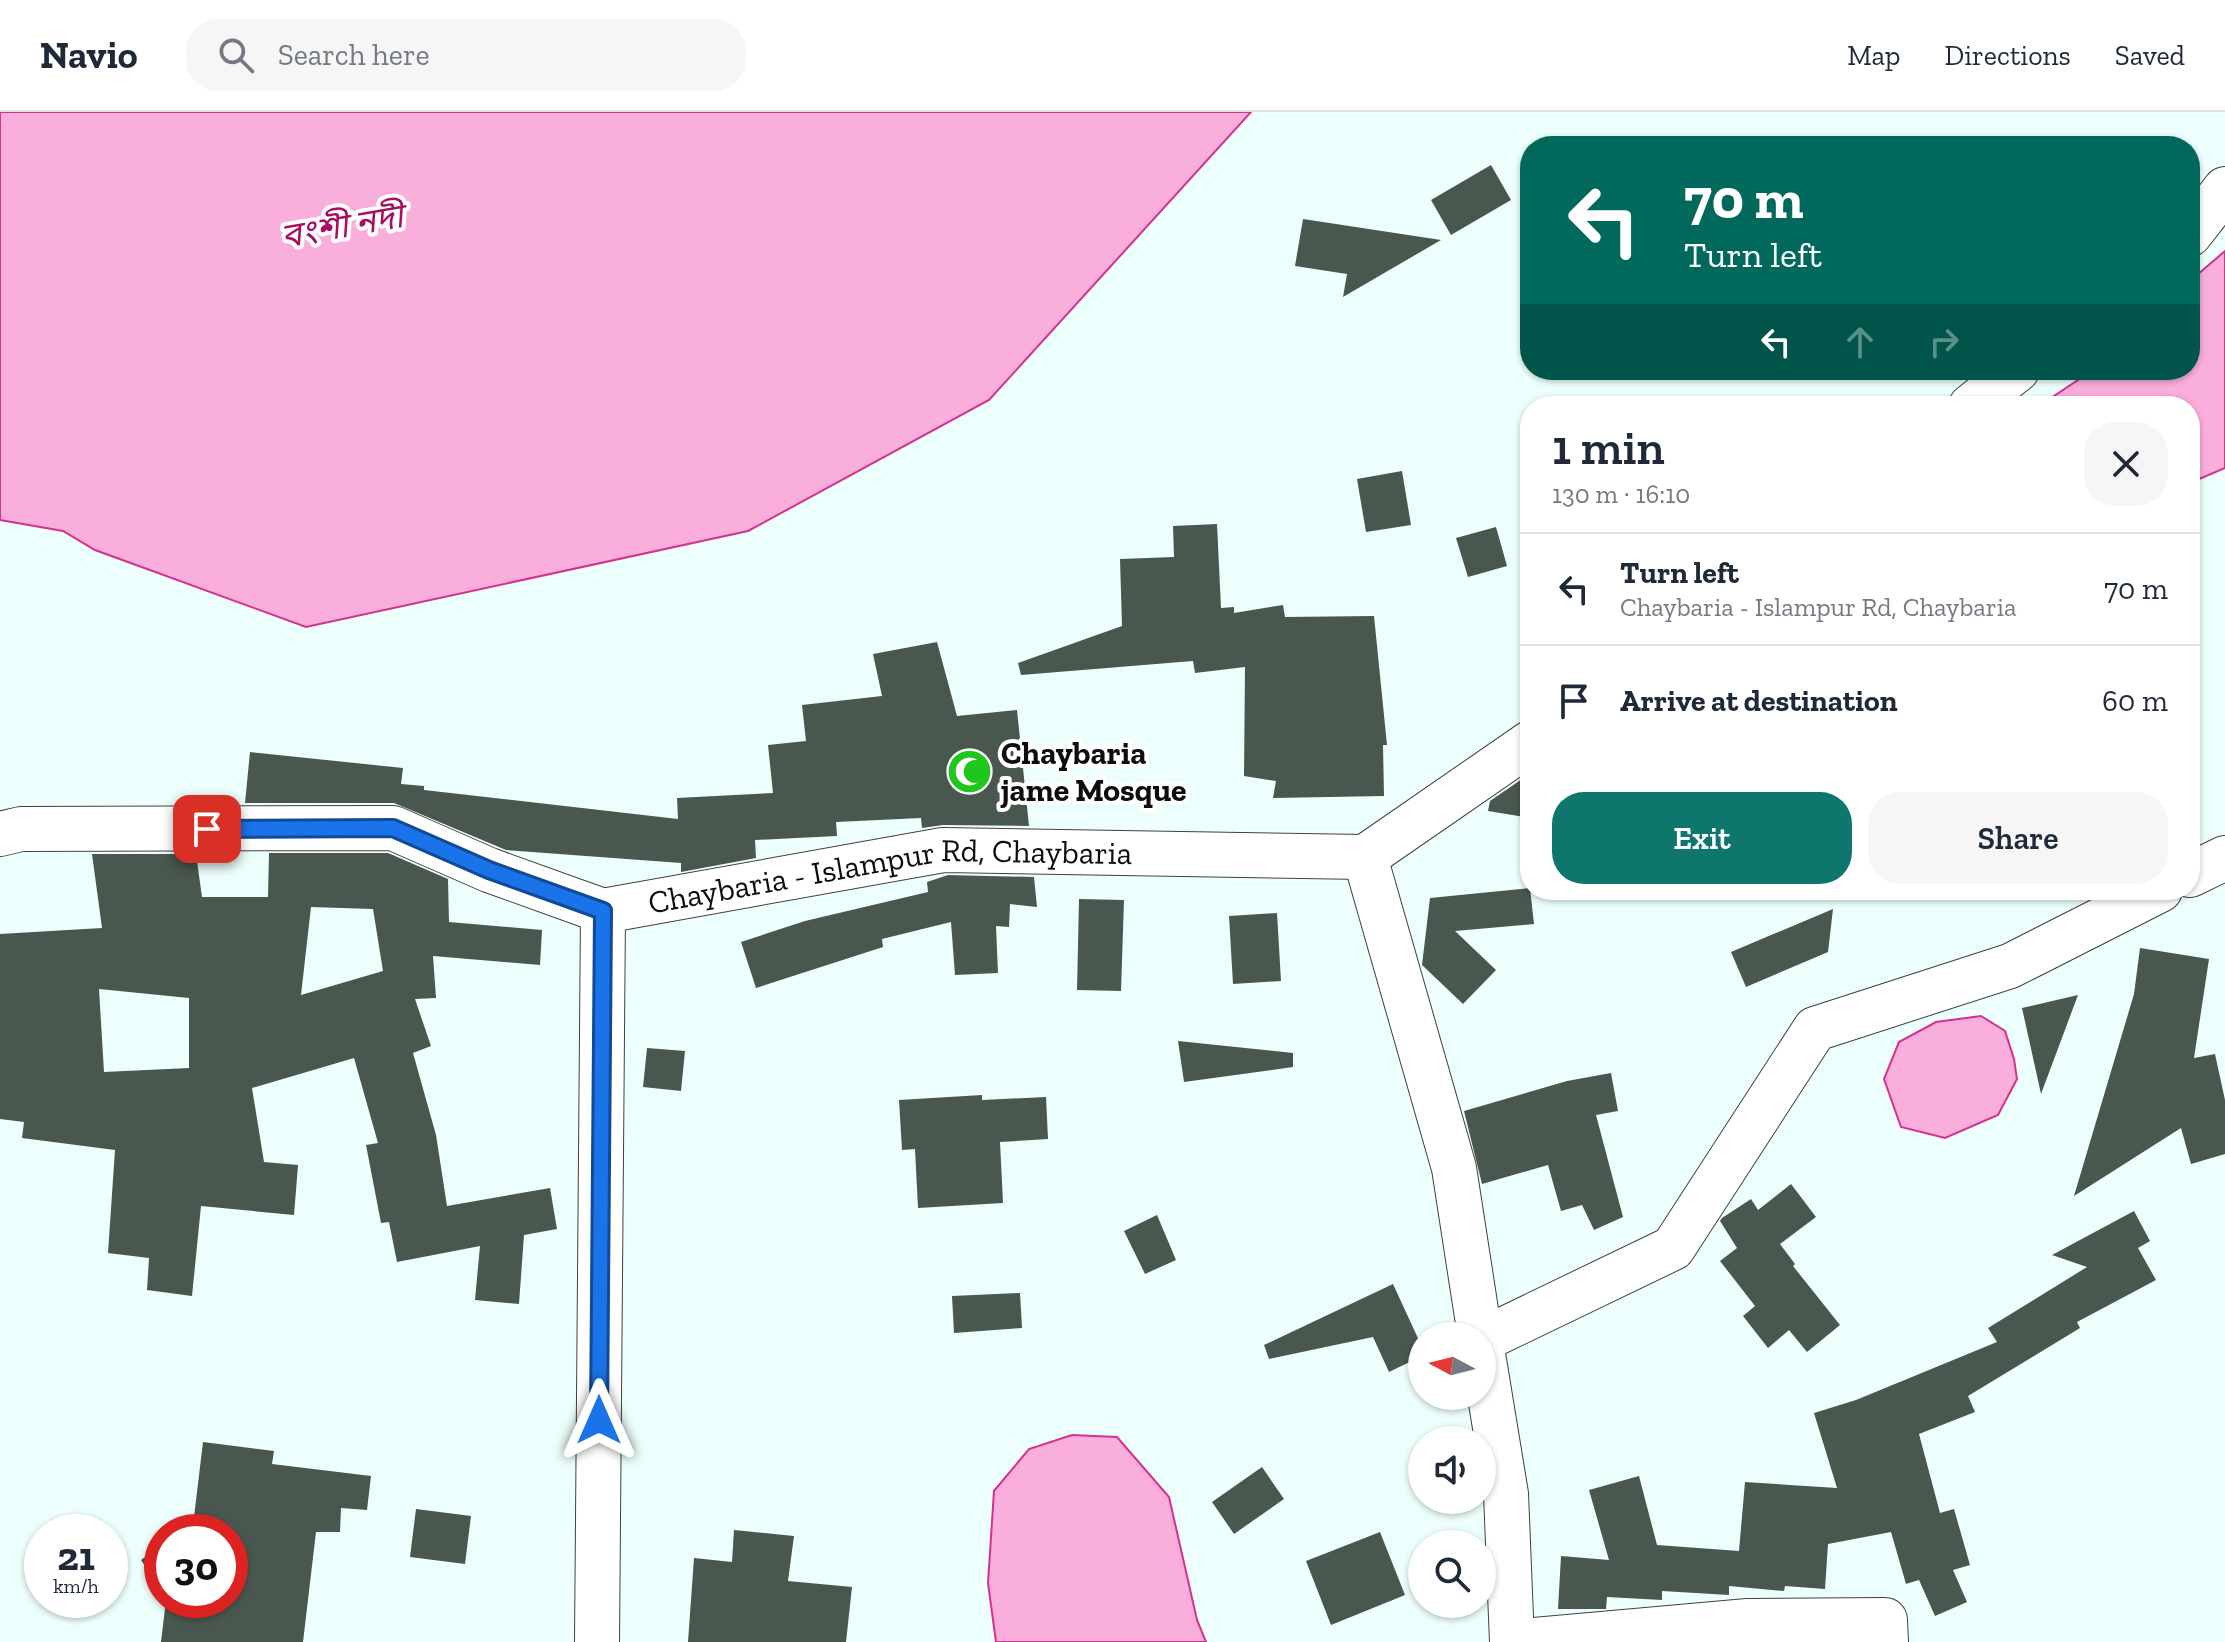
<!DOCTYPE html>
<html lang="en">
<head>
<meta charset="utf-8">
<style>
	:root { --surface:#fff; --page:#f6f6f7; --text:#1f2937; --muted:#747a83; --line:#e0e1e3; --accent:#0f766e }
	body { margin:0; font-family:"Zilla Slab","Noto Sans Bengali",serif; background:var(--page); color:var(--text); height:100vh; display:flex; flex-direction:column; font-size:30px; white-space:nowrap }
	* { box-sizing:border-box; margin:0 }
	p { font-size:26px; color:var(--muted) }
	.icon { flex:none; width:44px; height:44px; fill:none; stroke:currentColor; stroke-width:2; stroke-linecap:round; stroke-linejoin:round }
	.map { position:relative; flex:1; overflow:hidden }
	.sheet { position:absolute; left:1520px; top:284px; width:680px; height:504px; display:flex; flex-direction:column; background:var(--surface); border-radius:32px; box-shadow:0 2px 6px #0004 }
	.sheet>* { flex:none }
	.hud { position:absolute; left:1520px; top:24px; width:680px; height:244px; border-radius:32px; box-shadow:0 2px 6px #0004; background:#00695c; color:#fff; overflow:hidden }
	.needle { width:52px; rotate:277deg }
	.controls { position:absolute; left:1408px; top:1210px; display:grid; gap:16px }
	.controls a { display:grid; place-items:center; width:88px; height:88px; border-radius:50%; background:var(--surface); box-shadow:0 2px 6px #0004; font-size:40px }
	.speed { position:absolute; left:24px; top:1402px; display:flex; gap:16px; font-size:40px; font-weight:700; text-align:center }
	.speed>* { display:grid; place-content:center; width:104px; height:104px; border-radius:50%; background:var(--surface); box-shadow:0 2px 6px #0004; line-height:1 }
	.speed small { font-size:20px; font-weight:400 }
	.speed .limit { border:12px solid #d22; background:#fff; color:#111 }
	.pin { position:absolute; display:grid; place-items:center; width:68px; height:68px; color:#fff; margin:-34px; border-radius:16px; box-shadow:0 4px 12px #0006 }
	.me { position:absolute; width:88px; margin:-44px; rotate:0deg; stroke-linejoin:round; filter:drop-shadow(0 0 6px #0008) }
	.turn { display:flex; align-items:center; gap:28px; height:168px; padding:0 32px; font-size:36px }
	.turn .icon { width:104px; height:104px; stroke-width:2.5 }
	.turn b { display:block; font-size:56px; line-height:68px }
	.lanes { display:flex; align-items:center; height:76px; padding:0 32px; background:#0003; justify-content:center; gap:40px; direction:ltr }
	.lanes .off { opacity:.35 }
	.round { display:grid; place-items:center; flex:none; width:84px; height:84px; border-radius:32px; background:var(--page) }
	.head { display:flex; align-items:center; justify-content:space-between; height:136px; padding:0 32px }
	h1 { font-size:48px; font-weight:600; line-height:60px }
	.action { display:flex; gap:16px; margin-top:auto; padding:16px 32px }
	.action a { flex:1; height:92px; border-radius:32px; background:var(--accent); color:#fff; font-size:32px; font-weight:600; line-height:92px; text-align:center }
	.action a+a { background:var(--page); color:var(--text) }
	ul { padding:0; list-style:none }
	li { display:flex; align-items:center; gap:24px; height:112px; padding:0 32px; border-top:2px solid var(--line) }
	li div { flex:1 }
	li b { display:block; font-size:30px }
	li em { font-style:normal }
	header { display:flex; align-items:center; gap:48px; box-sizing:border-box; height:112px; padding:0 40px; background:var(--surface); border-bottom:2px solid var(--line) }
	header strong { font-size:38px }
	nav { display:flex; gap:44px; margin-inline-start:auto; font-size:28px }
	.search { width:560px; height:72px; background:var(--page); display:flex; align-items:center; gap:20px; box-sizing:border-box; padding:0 28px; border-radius:32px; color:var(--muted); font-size:30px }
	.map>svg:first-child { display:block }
</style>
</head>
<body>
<header>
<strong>Navio</strong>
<div class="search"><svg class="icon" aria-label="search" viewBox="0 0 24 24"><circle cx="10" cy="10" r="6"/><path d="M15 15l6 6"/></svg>Search here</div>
<nav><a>Map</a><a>Directions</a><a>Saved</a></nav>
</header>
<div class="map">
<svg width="2225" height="1530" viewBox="0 0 2225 1530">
	<rect width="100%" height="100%" fill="#edfffc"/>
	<!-- water -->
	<path fill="#faaedc" stroke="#d63090" stroke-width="2" d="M 0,0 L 1251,0 L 989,288 L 748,419 L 306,515 L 95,438 L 63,419 L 0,408 Z
		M 2225,139 L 2225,356 L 2190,371 L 2190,294 L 2039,294 L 2093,258 L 2190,258 L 2190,169 Z
		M 1981,904 L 2005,919 L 2014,947 L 2017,967 L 1998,1003 L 1945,1026 L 1901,1015 L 1884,967 L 1899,930 L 1936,910 Z
		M 1072,1323 L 1117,1325 L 1169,1385 L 1197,1508 L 1206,1530 L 996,1530 L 988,1471 L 994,1379 L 1029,1337 Z"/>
	<!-- building -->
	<path fill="#49574e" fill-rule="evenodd" d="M 1491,53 L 1511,88 L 1451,123 L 1431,88 Z
		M 1303,107 L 1441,128 L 1343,185 L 1347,162 L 1295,154 Z
		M 1402,359 L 1411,413 L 1366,420 L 1357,367 Z
		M 1217,412 L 1221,496 L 1234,495 L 1234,501 L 1283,493 L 1285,505 L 1374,504 L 1387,633 L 1383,633 L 1384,684 L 1273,686 L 1276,669 L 1244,664 L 1245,555 L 1195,561 L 1193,549 L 1021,563 L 1018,551 L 1122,514 L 1120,447 L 1174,445 L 1173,414 Z
		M 1496,415 L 1507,454 L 1468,465 L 1456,426 Z
		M 937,530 L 957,604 L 1017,598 L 1029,714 L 943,713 L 922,716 L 921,706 L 836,710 L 837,724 L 755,728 L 756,746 L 681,760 L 681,751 L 506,738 L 394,691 L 245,691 L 250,640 L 403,656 L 401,672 L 424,674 L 424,678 L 678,707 L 677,686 L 773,681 L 768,633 L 806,629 L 802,593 L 882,584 L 873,542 Z
		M 1528,663 L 1530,706 L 1488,699 L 1490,689 Z
		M 269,741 L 388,741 L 448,767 L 449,810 L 542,818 L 540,853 L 433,844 L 436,886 L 415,887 L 431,934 L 413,941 L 436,1023 L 447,1094 L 550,1076 L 557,1117 L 524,1123 L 519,1192 L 475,1188 L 480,1134 L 397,1150 L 389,1110 L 381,1111 L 366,1033 L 378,1031 L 354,946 L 252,976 L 264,1050 L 298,1053 L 294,1103 L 201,1094 L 192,1184 L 147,1178 L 149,1146 L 108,1141 L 115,1038 L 22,1026 L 24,1010 L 0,1007 L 0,822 L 102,816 L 92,742 L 196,742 L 202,785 L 268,785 ZM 311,795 L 373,797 L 383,859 L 301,883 ZM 99,877 L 189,886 L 189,956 L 104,960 Z
		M 948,763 L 1034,765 L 1037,795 L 1010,792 L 1009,815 L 996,814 L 998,861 L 955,863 L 951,810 L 882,827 L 883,835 L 756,876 L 741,830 L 805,809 L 928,780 L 927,770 Z
		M 1530,776 L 1534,812 L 1455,819 L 1496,858 L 1463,892 L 1422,853 L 1430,786 Z
		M 1079,787 L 1124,788 L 1121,879 L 1077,878 Z
		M 1833,797 L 1828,840 L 1746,875 L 1731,840 Z
		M 1277,801 L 1281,869 L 1233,872 L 1229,804 Z
		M 2140,836 L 2209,847 L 2194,946 L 2215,942 L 2225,988 L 2225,1042 L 2191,1052 L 2181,1016 L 2074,1084 L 2134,882 Z
		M 2078,883 L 2041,982 L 2022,896 Z
		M 1178,929 L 1293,941 L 1293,955 L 1184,970 Z
		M 647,936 L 685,939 L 681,979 L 643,975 Z
		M 1611,961 L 1618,999 L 1596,1003 L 1623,1105 L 1594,1118 L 1582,1093 L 1561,1099 L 1548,1053 L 1482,1072 L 1464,999 L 1567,969 Z
		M 982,983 L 982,988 L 1046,985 L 1048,1027 L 1000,1030 L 1003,1091 L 918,1096 L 915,1037 L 902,1038 L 899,988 Z
		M 1791,1072 L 1816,1105 L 1780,1132 L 1795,1152 L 1793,1154 L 1840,1213 L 1807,1240 L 1789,1218 L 1768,1236 L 1743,1204 L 1755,1194 L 1720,1149 L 1737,1136 L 1720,1109 L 1722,1106 L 1751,1087 L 1758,1098 Z
		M 2134,1099 L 2150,1129 L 2138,1136 L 2156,1168 L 2077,1210 L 2080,1216 L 1968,1284 L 1975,1300 L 1919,1322 L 1940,1401 L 1954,1397 L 1970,1453 L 1953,1458 L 1967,1490 L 1935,1504 L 1919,1468 L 1906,1472 L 1891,1420 L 1828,1432 L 1825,1477 L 1785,1474 L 1784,1479 L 1729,1474 L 1729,1483 L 1662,1479 L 1662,1488 L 1607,1485 L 1606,1497 L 1558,1497 L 1561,1444 L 1609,1448 L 1589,1378 L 1639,1364 L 1657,1433 L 1739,1439 L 1745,1370 L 1837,1376 L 1814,1301 L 1856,1288 L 1997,1230 L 1988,1216 L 2087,1155 L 2052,1143 Z
		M 1157,1103 L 1176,1148 L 1145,1162 L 1124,1119 Z
		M 1393,1172 L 1422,1235 L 1422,1244 L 1389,1260 L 1373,1225 L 1269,1247 L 1264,1233 Z
		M 1020,1181 L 1022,1216 L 954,1221 L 952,1184 Z
		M 203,1330 L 274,1339 L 272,1352 L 371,1364 L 367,1398 L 341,1396 L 340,1420 L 316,1420 L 303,1530 L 161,1530 L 166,1488 L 230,1488 L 230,1420 L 179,1420 L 199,1406 L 194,1405 Z
		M 1262,1355 L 1284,1387 L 1234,1422 L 1212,1390 Z
		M 416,1397 L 471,1404 L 465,1452 L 410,1445 Z
		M 734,1418 L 794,1424 L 788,1469 L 852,1475 L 846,1530 L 688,1530 L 694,1446 L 732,1450 Z
		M 1380,1420 L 1405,1483 L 1331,1513 L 1306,1449 Z
		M 162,1433 L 162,1479 L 141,1448 Z"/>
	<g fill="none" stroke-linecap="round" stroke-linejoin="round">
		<defs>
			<g id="minor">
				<path d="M 2190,122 L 2225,77"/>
				<path d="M 1971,294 L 2017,258"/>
				<path id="s1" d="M 0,722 L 21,717 L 393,716 L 489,758 L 603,799 L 943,738 L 1365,745"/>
				<path d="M 1365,745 L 1454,1056 L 1480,1224"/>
				<path d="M 1365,745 L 1530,631"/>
				<path d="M 2190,763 L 2225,746"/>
				<path d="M 1482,1228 L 1673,1136 L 1815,917 L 2010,854 L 2160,778"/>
				<path d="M 1482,1236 L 1506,1382 L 1512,1530 L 1748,1509 L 1885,1508 L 1886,1530"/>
				<path d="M 597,1530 L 603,799"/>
			</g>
		</defs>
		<!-- minor casing -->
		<use href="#minor" stroke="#404040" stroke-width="46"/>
		<!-- minor -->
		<use href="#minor" stroke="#fff" stroke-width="44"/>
	</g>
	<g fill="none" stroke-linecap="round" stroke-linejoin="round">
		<defs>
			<path id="route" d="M 207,717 L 393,716 L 489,758 L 603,799 L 599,1308"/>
		</defs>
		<!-- route casing -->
		<use href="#route" stroke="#114b97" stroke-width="20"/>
		<!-- route -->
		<use href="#route" stroke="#1a73e8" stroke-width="14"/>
	</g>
	<!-- icons -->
	<defs>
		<symbol id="mosque-disc" viewBox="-11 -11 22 22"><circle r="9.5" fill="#21c61c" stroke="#fff"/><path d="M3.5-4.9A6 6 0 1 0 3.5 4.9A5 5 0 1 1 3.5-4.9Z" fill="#fff"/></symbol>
	</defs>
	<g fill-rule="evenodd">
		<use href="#mosque-disc" x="944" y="634" width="51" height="51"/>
	</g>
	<g text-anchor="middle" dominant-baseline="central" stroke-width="8" stroke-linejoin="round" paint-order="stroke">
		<!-- poi labels -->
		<g font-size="32" font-weight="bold" fill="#0d0d0d" stroke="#fff" text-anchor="start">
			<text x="1001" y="641">Chaybaria<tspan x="1001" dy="37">jame Mosque</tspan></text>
		</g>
		<!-- street labels -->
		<g font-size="32" fill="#0d0d0d" stroke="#fff">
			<text stroke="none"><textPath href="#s1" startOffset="910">Chaybaria - Islampur Rd, Chaybaria</textPath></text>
		</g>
		<!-- water labels -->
		<g font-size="34" font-style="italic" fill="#a70e61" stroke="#fff">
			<text transform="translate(342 114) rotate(-10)">বংশী নদী</text>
		</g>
	</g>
</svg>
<div class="controls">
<a><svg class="needle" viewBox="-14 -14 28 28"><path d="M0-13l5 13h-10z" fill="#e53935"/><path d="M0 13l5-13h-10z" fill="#747a83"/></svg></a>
<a><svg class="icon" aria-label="sound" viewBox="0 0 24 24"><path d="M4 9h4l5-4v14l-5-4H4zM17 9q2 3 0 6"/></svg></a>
<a><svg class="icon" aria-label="search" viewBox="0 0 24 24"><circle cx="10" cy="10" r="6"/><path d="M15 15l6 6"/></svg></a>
</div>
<div class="speed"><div>21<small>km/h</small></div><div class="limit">30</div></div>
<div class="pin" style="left:207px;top:717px;background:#d93025"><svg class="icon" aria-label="arrive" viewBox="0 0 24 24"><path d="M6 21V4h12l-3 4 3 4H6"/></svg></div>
<svg class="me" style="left:599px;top:1308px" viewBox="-20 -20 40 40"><path d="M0-17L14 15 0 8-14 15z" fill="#1a73e8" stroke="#fff" stroke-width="4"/></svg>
<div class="hud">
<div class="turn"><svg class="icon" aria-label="left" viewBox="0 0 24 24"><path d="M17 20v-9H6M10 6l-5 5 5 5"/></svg><div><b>70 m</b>Turn left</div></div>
<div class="lanes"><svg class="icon" aria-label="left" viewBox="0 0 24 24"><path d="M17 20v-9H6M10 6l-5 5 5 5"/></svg><svg class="icon off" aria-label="ahead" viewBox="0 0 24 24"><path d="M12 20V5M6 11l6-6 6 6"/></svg><svg class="icon off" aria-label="right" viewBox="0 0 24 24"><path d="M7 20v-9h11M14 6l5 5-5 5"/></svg></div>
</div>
<section class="sheet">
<div class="head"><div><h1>1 min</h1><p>130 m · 16:10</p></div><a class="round"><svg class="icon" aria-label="close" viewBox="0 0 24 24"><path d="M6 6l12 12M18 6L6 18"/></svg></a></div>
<ul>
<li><svg class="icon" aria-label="left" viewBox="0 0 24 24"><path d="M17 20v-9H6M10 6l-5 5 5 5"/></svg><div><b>Turn left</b><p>Chaybaria - Islampur Rd, Chaybaria</p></div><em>70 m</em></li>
<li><svg class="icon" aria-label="arrive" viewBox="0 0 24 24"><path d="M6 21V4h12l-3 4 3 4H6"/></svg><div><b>Arrive at destination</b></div><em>60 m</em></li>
</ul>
<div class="action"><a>Exit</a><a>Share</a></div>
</section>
</div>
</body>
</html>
